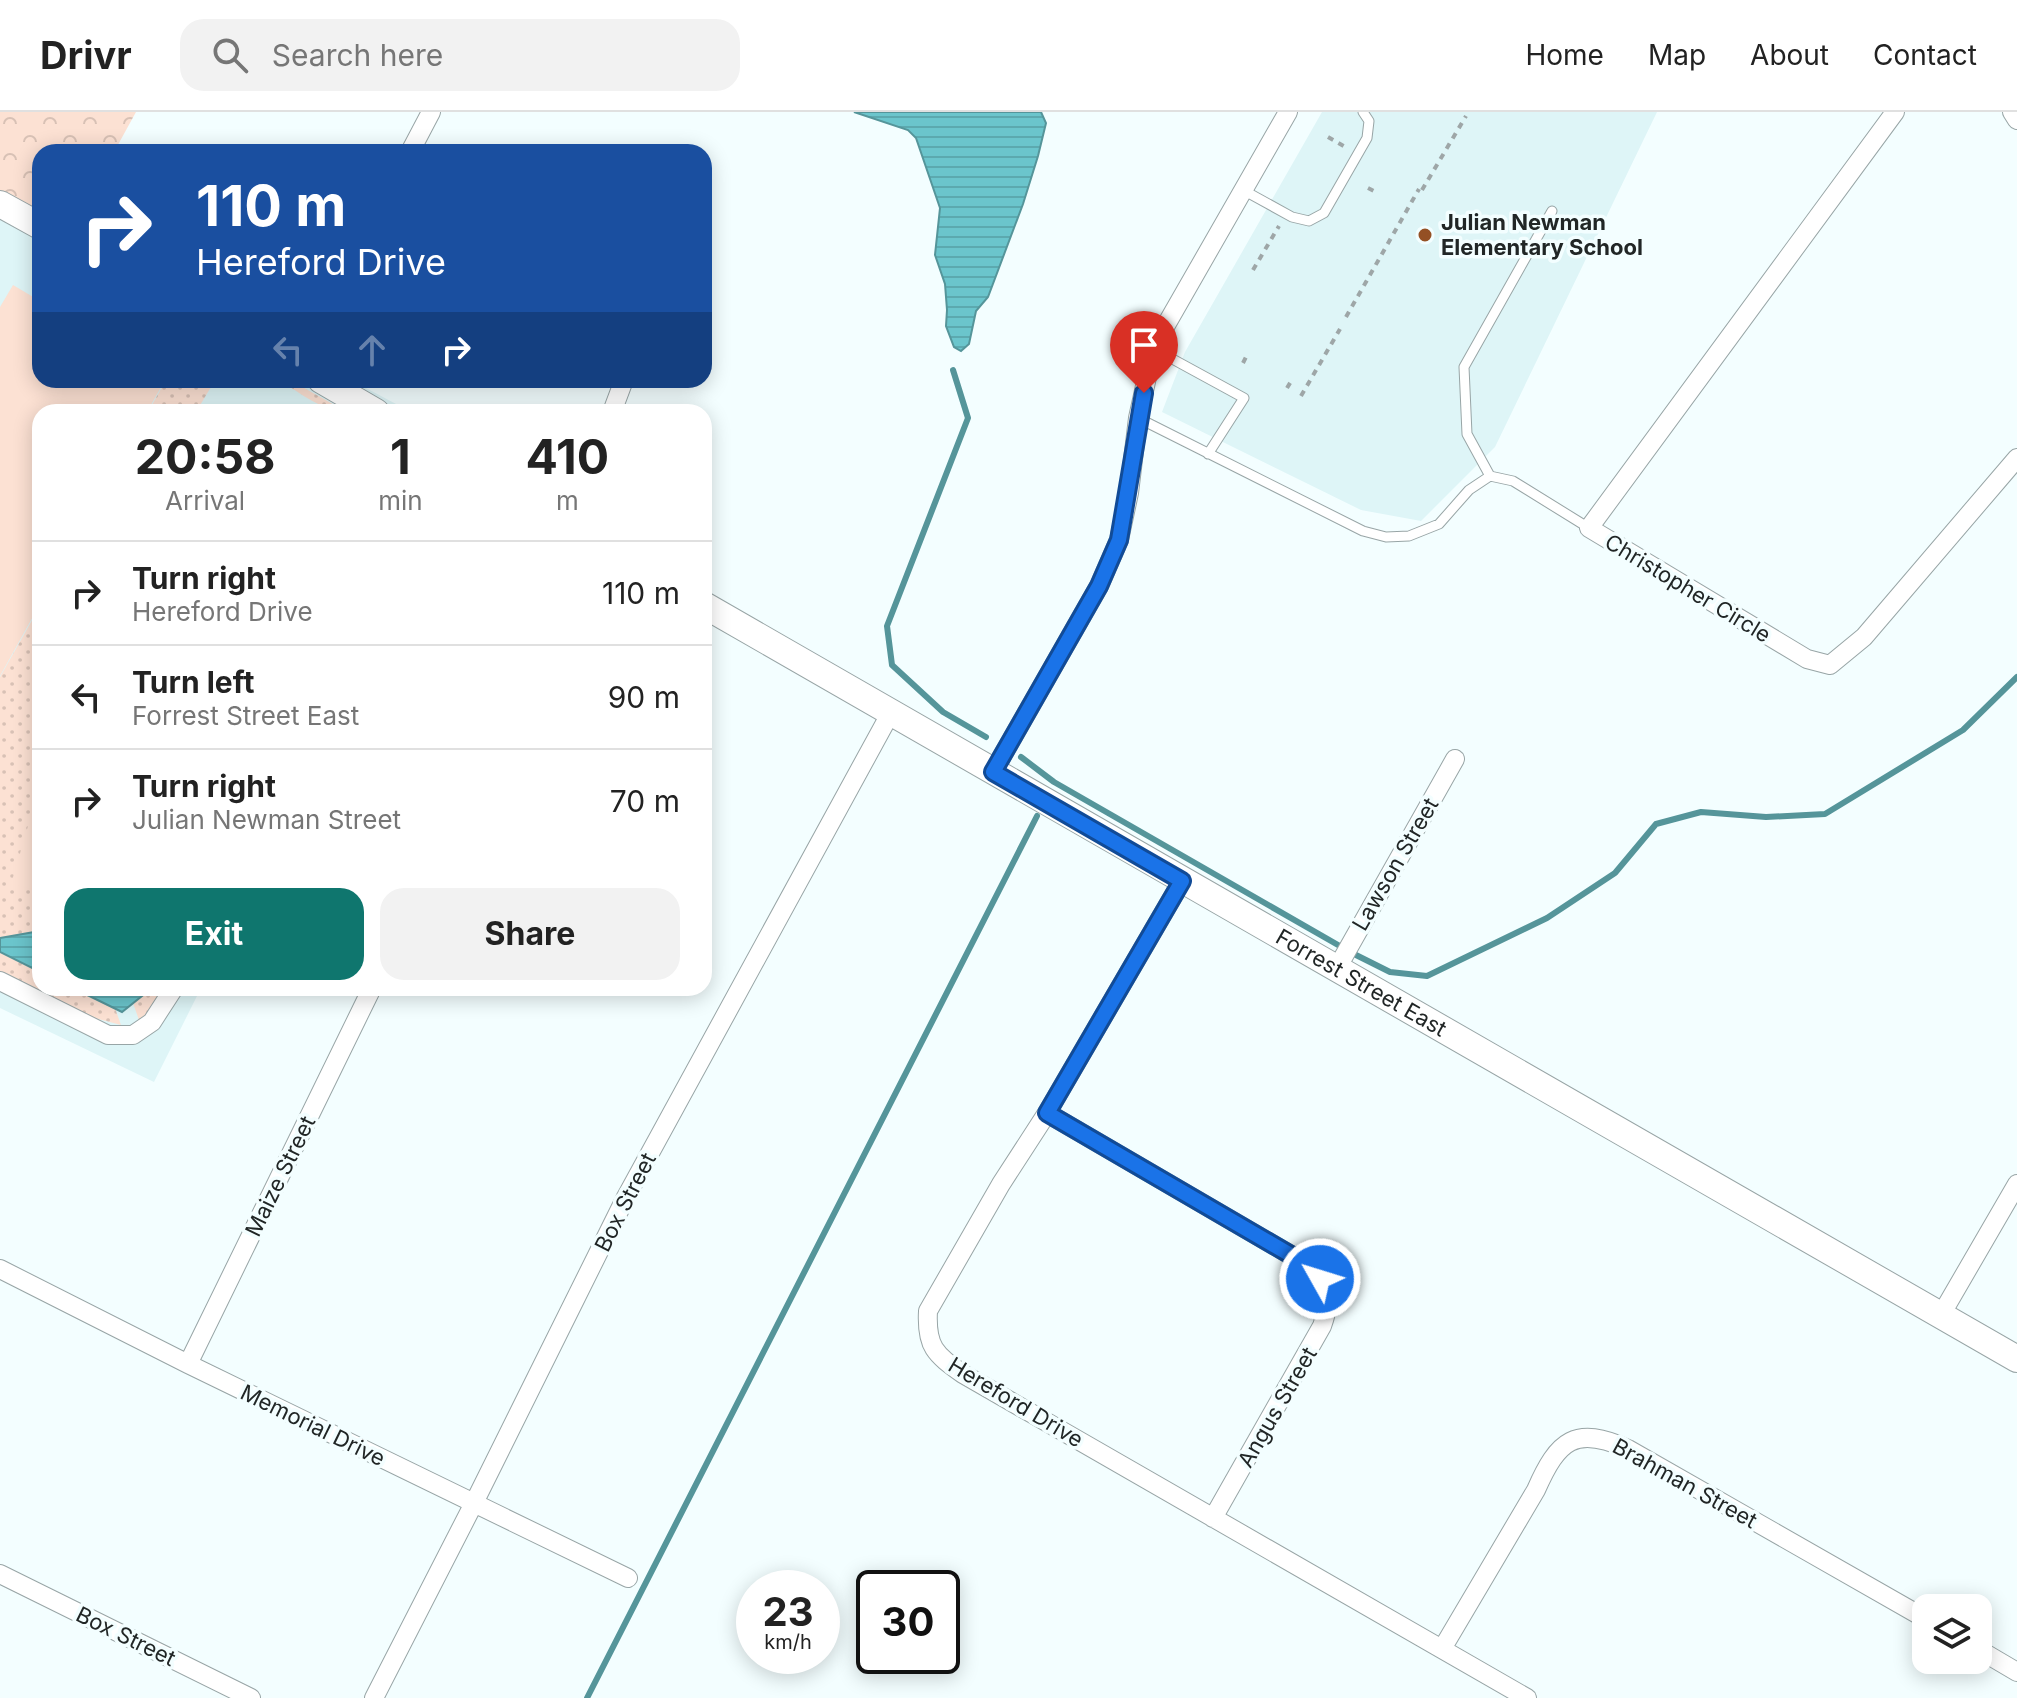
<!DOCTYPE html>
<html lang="en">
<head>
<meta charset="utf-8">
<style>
	:root { --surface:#fff; --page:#f2f2f2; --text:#222; --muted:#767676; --line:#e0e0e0; --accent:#0f766e }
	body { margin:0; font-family:Inter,sans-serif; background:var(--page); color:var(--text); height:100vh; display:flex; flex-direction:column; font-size:30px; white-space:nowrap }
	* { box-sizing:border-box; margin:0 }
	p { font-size:26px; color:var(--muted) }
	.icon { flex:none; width:44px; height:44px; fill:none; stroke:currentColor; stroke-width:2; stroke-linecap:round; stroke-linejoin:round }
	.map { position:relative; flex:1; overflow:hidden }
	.sheet { position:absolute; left:32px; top:292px; width:680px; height:592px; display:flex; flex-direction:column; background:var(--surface); border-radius:24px; box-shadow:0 4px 20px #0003 }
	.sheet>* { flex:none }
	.hud { position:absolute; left:32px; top:32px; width:680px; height:244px; border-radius:24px; box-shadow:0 4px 20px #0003; background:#1a4fa0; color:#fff; overflow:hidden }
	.controls { position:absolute; left:1912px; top:1482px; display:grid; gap:16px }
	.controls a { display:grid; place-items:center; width:80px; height:80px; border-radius:16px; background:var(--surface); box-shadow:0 4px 20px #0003; font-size:40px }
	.speed { position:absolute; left:736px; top:1458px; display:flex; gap:16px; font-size:40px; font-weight:700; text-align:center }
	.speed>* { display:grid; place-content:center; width:104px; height:104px; border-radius:50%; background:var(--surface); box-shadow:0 4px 20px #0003; line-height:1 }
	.speed small { font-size:20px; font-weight:400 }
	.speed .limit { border:4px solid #111; border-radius:12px; background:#fff; color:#111 }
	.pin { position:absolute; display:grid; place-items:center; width:68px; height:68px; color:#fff; margin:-82px -34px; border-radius:50% 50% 50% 0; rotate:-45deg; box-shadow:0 0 8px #0007 }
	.pin .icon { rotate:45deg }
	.me { position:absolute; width:88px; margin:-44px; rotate:309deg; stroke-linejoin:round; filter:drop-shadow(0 0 6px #0008) }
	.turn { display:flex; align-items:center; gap:28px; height:168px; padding:0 32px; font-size:36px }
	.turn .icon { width:104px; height:104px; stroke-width:2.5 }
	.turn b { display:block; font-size:56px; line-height:68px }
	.lanes { display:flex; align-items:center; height:76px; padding:0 32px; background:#0003; justify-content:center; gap:40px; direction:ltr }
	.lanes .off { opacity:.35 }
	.eta { display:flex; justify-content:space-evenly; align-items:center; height:136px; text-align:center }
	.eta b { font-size:48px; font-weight:700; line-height:56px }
	.button { display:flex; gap:16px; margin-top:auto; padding:16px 32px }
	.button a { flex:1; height:92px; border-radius:24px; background:var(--accent); color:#fff; font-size:32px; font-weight:700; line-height:92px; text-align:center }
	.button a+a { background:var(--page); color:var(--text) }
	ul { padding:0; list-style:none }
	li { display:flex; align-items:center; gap:24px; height:104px; padding:0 32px; border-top:2px solid var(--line) }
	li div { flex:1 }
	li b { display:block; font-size:30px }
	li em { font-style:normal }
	header { display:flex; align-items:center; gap:48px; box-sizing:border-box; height:112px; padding:0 40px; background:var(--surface); border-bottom:2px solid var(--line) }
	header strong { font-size:38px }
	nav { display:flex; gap:44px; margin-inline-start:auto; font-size:28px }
	.search { width:560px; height:72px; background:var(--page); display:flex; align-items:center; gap:20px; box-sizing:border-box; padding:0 28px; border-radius:24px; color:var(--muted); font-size:30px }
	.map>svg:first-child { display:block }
</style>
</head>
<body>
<header>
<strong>Drivr</strong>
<div class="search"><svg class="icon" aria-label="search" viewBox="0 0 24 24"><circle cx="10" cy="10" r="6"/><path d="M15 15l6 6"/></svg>Search here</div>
<nav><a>Home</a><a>Map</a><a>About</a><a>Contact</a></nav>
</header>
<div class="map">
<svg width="2017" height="1586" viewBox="0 0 2017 1586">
	<defs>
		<pattern id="grass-dots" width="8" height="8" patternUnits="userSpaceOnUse" patternTransform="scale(2)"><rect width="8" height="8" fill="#fce1d3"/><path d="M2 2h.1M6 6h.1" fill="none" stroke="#d8c1b5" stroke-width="1.8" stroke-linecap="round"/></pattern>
		<pattern id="park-crowns" width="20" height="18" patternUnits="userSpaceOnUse" patternTransform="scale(2)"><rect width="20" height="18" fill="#fce1d3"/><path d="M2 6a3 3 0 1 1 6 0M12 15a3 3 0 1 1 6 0" fill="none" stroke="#d8c1b5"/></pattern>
		<pattern id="water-rules" width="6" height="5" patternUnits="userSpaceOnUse" patternTransform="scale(2)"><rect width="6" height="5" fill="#6bc5cc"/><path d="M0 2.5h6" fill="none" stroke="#5ca9af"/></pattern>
	</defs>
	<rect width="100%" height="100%" fill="#f3feff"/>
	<!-- built -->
	<path fill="#def5f7" d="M 1322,0 L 1657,0 L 1495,335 L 1421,409 L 1361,398 L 1162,300 L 1185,240 Z
		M 0,77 L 40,99 L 40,268 L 351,268 L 411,300 L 40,300 L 40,876 L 201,876 L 154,970 L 0,896 Z"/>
	<!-- grass -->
	<path fill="url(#grass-dots)" d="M 166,268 L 205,268 L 211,275 L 196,300 L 148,300 Z
		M 279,268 L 290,268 L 347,300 C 323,300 299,280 279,268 Z
		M 40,494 L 40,535 L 38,540 L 40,541 L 40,819 L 0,826 L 0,565 Z
		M 0,840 L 40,860 L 40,876 L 73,876 L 115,896 L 121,913 L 87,904 L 0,861 Z
		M 152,876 L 162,876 L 151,898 L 139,908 L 133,891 Z"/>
	<!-- park -->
	<path fill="url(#park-crowns)" d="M 0,0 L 136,0 L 114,40 L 40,40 L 40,104 L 0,83 Z"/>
	<!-- pitch -->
	<path fill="#fce1d3" d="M 13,173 L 40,189 L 40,268 L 165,268 L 147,300 L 40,300 L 40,492 L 0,564 L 0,195 Z
		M 40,673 L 40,779 L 11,772 Z"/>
	<!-- water -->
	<path fill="url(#water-rules)" stroke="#55959a" stroke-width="2" d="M 854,0 L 1041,0 L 1046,11 L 1038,44 L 1023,92 L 988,185 L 976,199 L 969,232 L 961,239 L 954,235 L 946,214 L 947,198 L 945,172 L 935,143 L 940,96 L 916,26 L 908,18 Z
		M 40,819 L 40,860 L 0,840 L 0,826 Z
		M 73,876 L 152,876 L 122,900 Z"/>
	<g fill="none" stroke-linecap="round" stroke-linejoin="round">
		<!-- stream -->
		<path stroke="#55959a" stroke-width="6" d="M 953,258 L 968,306 L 887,514 L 892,553 L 943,600 L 986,625
			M 1021,645 L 1054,670 L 1352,841 L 1390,860 L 1427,864 L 1547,806 L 1615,761 L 1656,712 L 1701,700 L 1766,705 L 1825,702 L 1963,618 L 2017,565
			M 587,1586 L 1037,704"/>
		<defs>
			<path id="service" d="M 1243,78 L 1292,105 L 1309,109 L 1324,101 L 1367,26 L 1369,9 L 1363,0
				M 1156,238 L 1244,286 L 1208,342
				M 1138,306 L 1363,419 L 1386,425 L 1409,424 L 1439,412 L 1469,378 L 1490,364 L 1513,369 L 1589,416
				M 1490,364 L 1467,322 L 1464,255 L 1552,99"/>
			<path id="minor" d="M 1895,0 L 1589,416 L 1807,547 L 1830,553 L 1864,525 L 2017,346
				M 2012,0 L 2017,8
				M 410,40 L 431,0
				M 612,300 L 624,268
				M 993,660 L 1099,474 L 1119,428 L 1129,381 L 1138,306 L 1149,256 L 1166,213 L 1288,0
				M 1182,769 L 1047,1001 L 1001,1072 L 928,1199 C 926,1235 935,1242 963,1262 L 1527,1586
				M 1336,858 L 1455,647
				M 0,869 L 108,923 L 133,923 L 152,910 L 174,876
				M 1047,1001 L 1301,1149 C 1326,1172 1334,1180 1322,1214 L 1213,1406
				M 0,1157 L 188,1252 L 628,1466
				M 1941,1203 L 2017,1072
				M 188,1252 L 372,876
				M 0,1462 L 251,1586
				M 1442,1537 L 1536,1378 C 1558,1328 1575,1313 1628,1337 L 1926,1507
				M 1978,1537 L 2017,1560
				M 374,1586 L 474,1391 L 626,1085 L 890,602"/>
			<g id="secondary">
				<path d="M 0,92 L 40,114"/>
				<path d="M 321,268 L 376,300"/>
				<path id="s1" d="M 704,493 L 2017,1247"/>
			</g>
		</defs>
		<!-- service casing -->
		<use href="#service" stroke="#98a5a6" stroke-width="11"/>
		<!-- minor casing -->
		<use href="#minor" stroke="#98a5a6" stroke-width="20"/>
		<!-- secondary casing -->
		<use href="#secondary" stroke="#98a5a6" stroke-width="28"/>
		<!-- path -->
		<path stroke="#9ea6a7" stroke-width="4" stroke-dasharray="6 6" stroke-linecap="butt" d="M 1328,25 L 1347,36
			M 1368,76 L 1374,79
			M 1422,78 L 1466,4
			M 1253,158 L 1279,114
			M 1346,205 L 1419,77
			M 1243,251 L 1248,241
			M 1287,276 L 1293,266
			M 1301,284 L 1340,217"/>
		<!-- service -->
		<use href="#service" stroke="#fff" stroke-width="9"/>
		<!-- minor -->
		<use href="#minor" stroke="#fff" stroke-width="18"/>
		<!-- secondary -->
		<use href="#secondary" stroke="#fff" stroke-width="26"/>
	</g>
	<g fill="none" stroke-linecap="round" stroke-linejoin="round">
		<defs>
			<path id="route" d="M 1144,281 L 1119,428 L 1099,474 L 993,660 L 1182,769 L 1047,1001 L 1301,1149 L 1320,1167"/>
		</defs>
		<!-- route casing -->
		<use href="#route" stroke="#114b97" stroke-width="20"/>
		<!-- route -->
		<use href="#route" stroke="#1a73e8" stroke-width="14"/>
	</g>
	<!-- markers -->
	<circle fill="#945024" stroke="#f3feff" stroke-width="3" cx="1425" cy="123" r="8"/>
	<g text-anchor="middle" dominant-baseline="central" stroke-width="7" stroke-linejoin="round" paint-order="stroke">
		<!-- poi labels -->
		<g font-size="22" font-weight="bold" fill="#212626" stroke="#f3feff" text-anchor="start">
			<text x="1441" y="110">Julian Newman<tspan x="1441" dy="25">Elementary School</tspan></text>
		</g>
		<!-- street labels -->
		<g font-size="22" fill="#212626" stroke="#f3feff">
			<text transform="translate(1688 476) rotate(31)">Christopher Circle</text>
			<text transform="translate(1395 752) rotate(-60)">Lawson Street</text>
			<text stroke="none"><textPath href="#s1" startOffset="758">Forrest Street East</textPath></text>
			<text transform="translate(280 1064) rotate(-64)">Maize Street</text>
			<text transform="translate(625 1090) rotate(-63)">Box Street</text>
			<text transform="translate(1016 1290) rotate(31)">Hereford Drive</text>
			<text transform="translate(1277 1295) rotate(-60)">Angus Street</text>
			<text transform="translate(313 1313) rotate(26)">Memorial Drive</text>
			<text transform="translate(1685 1371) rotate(29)">Brahman Street</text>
			<text transform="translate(126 1524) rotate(26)">Box Street</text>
		</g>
	</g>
</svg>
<div class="controls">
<a><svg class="icon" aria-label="layers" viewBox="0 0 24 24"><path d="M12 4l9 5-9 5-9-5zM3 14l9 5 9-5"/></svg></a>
</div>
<div class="speed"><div>23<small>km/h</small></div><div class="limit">30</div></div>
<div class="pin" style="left:1144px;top:281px;background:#d93025"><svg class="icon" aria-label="arrive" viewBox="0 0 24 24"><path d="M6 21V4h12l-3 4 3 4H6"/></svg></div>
<svg class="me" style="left:1320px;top:1167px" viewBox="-20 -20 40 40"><circle r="17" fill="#1a73e8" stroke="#fff" stroke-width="3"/><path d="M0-11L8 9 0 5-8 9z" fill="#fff"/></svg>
<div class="hud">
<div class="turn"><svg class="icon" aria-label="right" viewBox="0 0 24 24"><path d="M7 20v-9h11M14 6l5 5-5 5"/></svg><div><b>110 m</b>Hereford Drive</div></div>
<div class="lanes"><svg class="icon off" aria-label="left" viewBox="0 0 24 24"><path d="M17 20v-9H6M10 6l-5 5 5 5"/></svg><svg class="icon off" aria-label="ahead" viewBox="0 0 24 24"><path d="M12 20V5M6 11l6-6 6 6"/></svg><svg class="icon" aria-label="right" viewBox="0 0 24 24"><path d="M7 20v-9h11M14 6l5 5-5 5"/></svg></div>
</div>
<section class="sheet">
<div class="eta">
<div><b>20:58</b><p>Arrival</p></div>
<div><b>1</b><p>min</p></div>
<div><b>410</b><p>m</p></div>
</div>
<ul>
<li><svg class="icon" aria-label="right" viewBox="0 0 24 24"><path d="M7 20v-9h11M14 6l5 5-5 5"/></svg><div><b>Turn right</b><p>Hereford Drive</p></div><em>110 m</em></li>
<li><svg class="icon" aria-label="left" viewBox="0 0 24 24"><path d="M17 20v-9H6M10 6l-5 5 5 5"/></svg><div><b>Turn left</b><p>Forrest Street East</p></div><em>90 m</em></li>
<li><svg class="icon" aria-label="right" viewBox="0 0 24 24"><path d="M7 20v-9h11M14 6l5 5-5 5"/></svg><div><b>Turn right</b><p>Julian Newman Street</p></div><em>70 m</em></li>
</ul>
<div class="button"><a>Exit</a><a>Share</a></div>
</section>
</div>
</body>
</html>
